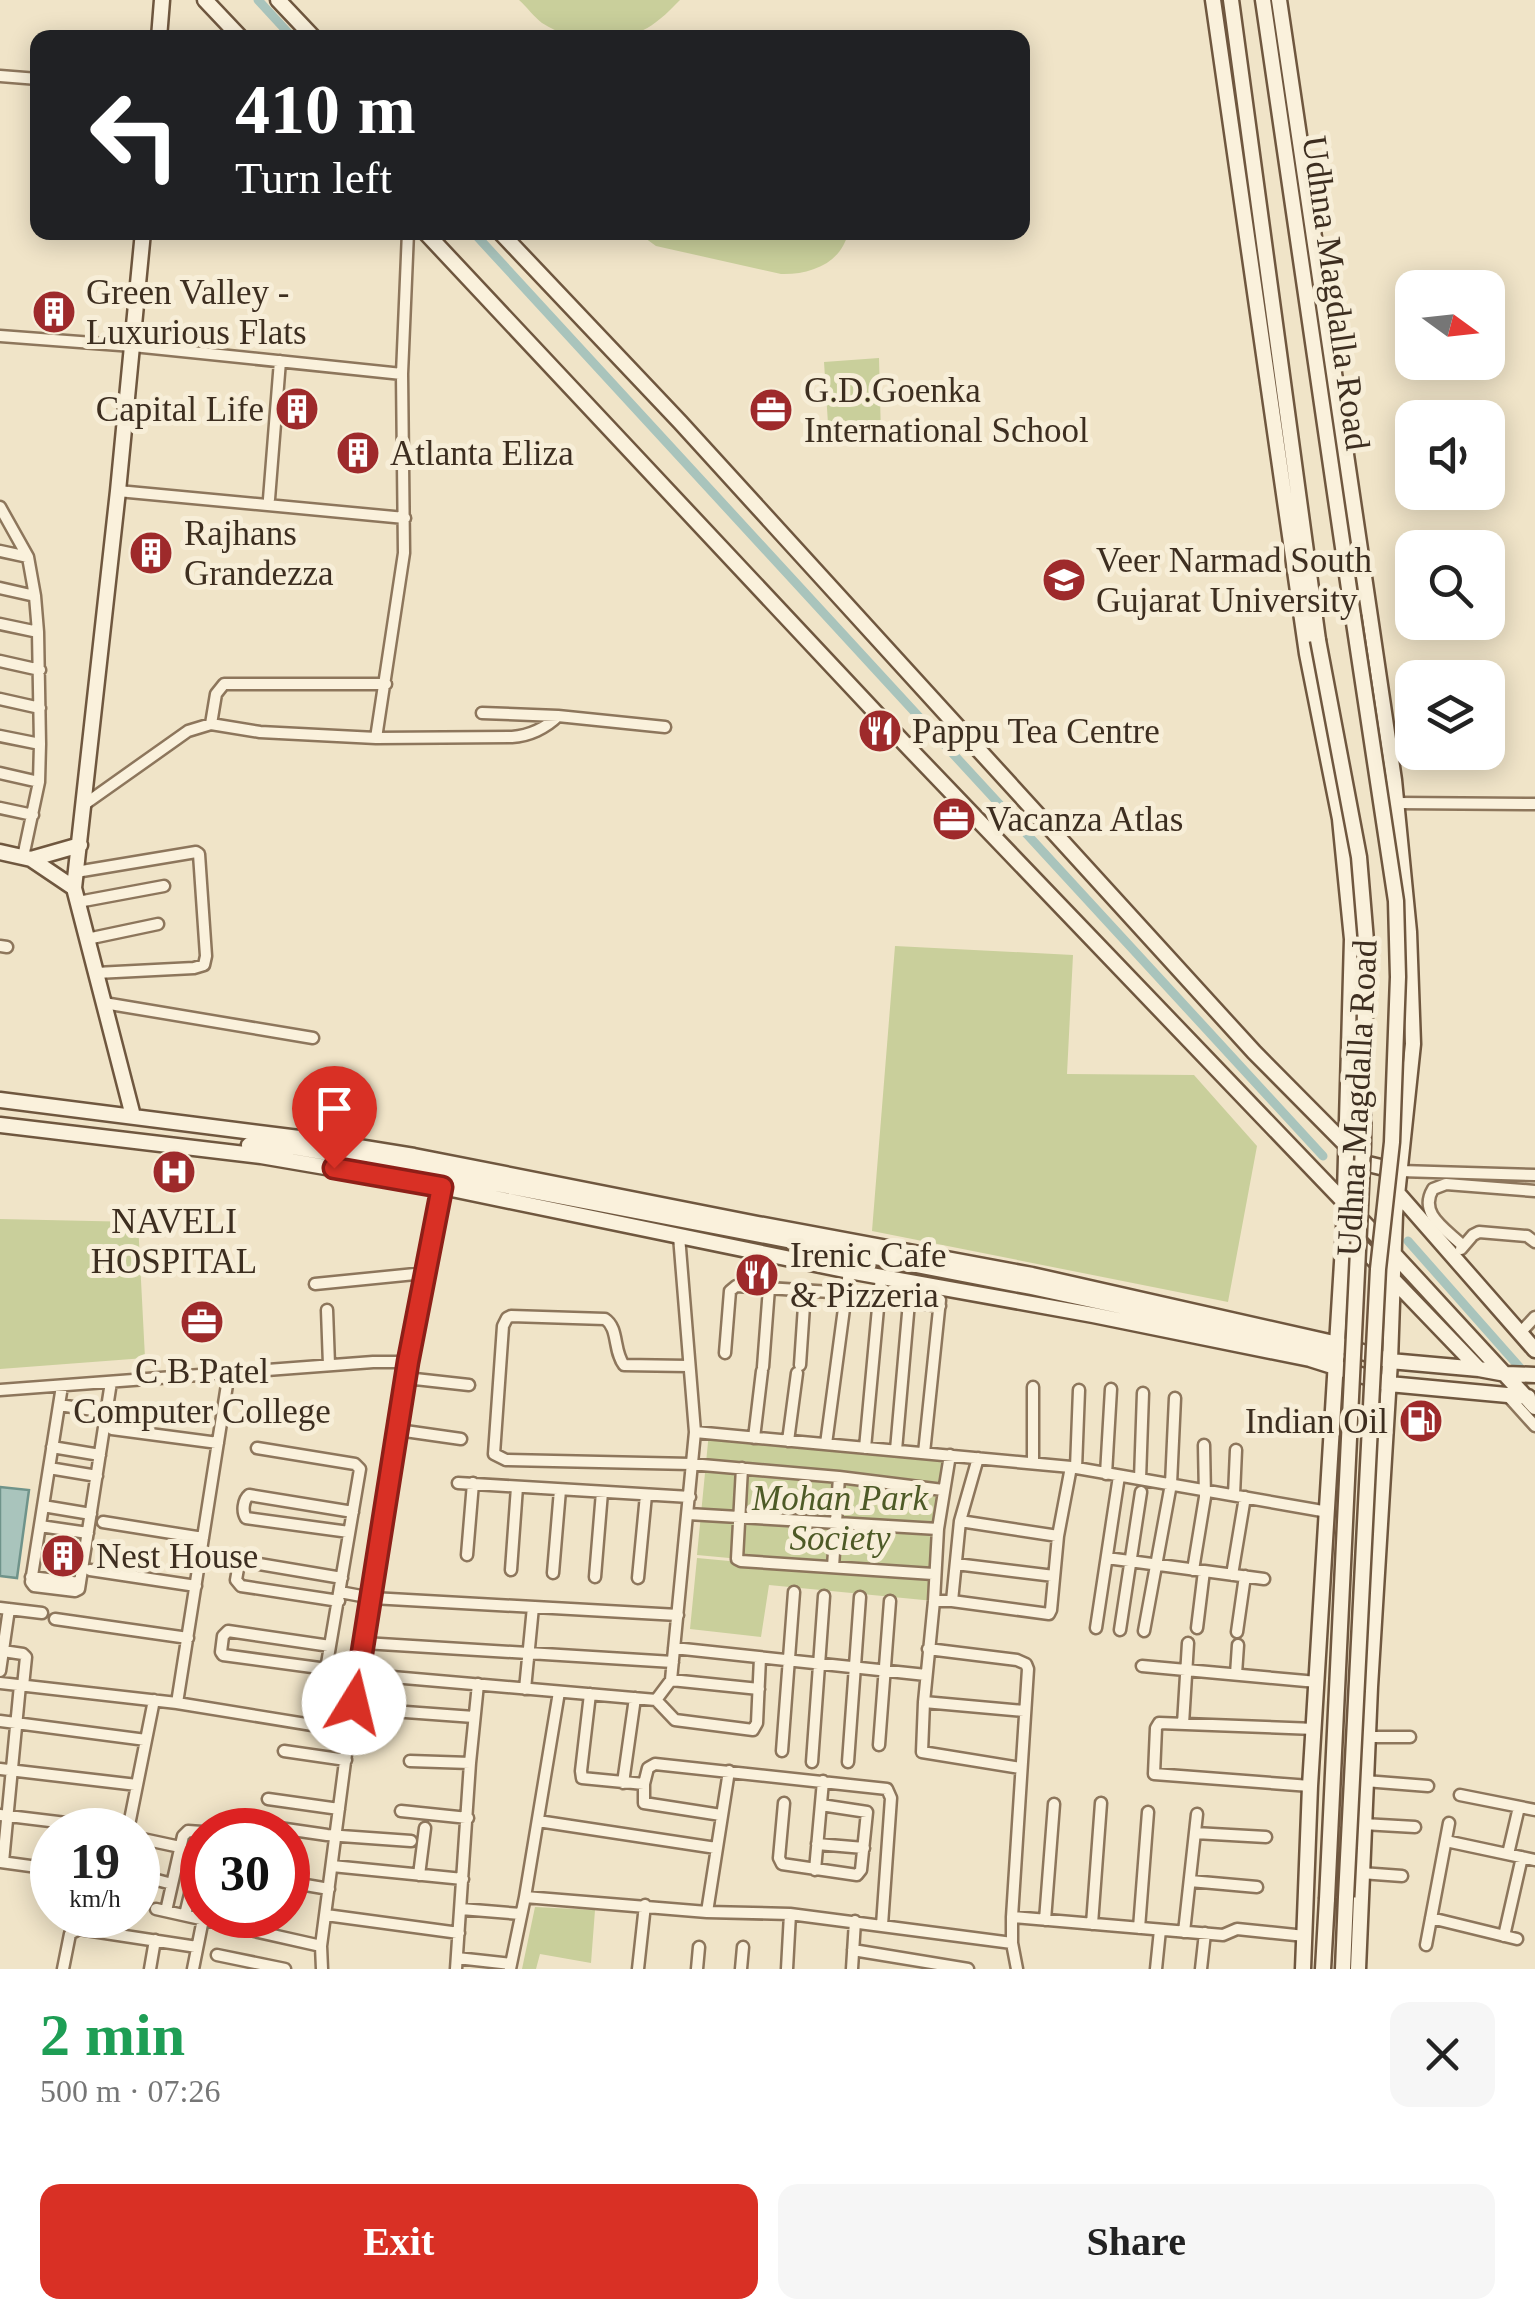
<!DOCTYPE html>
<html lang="en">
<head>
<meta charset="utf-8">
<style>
	:root { --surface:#fff; --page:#f6f6f6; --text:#222; --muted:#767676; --accent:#d93025 }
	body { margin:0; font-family:Georgia,serif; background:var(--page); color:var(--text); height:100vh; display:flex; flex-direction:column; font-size:38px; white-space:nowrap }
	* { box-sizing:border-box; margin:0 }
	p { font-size:32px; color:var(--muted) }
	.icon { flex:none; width:55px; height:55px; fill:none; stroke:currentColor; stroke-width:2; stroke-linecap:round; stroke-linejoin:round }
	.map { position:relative; height:1969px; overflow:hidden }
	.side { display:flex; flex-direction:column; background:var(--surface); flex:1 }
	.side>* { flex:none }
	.hud { position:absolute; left:30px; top:30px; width:1000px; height:210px; border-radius:20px; box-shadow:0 5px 25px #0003; background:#202124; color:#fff; overflow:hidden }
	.needle { width:65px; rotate:105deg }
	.fabs { position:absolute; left:1395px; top:270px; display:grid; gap:20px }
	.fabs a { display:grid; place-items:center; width:110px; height:110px; border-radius:20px; background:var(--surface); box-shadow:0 5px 25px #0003; font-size:50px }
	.speed { position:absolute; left:30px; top:1808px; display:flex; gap:20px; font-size:50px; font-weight:700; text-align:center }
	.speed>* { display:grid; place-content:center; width:130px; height:130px; border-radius:50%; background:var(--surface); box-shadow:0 5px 25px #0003; line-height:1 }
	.speed small { font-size:25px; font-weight:400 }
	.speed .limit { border:15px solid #d22; background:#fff; color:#111 }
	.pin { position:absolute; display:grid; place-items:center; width:85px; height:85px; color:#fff; margin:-102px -42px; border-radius:50% 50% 50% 0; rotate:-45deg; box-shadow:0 0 10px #0007 }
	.pin .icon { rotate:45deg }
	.me { position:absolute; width:110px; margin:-55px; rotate:9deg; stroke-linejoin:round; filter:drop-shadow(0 0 8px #0008) }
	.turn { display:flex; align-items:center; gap:35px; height:210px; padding:0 40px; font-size:45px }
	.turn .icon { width:130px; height:130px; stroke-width:2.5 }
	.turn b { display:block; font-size:70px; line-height:85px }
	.round { display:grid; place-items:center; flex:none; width:105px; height:105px; border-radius:20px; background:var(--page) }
	.head { display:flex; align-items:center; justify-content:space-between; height:170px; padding:0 40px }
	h1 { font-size:60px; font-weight:800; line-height:75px; color:#1e9e55 }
	.action { display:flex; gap:20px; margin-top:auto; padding:20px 40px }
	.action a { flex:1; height:115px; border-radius:20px; background:var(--accent); color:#fff; font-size:40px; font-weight:800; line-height:115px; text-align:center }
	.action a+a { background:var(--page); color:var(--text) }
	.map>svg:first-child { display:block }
</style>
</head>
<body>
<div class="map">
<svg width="1535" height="1969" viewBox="0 0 1535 1969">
	<rect width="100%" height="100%" fill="#f0e4c8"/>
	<!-- green -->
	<path fill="#c9cf9b" d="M 519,0 L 680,0 C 651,30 638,38 596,38 C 576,38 559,34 542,23 C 534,17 527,7 519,0 Z
		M 638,233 L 848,233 C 841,264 809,275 781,274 L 656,246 Z
		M 879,358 L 881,436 L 829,439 L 824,362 Z
		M 895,946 L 1073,955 L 1067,1074 L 1194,1075 L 1257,1146 L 1228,1302 L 872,1231 Z
		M 0,1219 L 138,1222 L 145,1358 L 0,1369 Z
		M 709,1432 L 948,1455 L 934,1601 L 769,1585 L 761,1637 L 690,1629 L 697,1558 L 771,1565 L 772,1562 L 697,1555 Z
		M 535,1907 L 595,1910 L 591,1963 L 540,1954 L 536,1969 L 522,1969 Z"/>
	<!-- water -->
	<path fill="#a9c4bc" stroke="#6f938a" stroke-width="2.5" d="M 0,1487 L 29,1490 L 17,1578 L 0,1576 Z"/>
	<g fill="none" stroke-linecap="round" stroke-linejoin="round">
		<!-- canal -->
		<path stroke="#a9c4bc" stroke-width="9" d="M 258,0 L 293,38
			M 473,232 L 1323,1156
			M 1408,1241 L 1522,1370"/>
		<defs>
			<path id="street" d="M 0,76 L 38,79
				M 0,336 L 133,346 L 402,374
				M 118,491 L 405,518
				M 269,499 L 280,361
				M 0,507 L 28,557 L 35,596 L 38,632 L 40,744 L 39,782 L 23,857
				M 0,551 L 28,557
				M 0,588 L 35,596
				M 0,624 L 38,632
				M 0,661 L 40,670
				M 0,699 L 40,708
				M 482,713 L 558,716 L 665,727
				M 211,724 L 216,694 L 224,684 L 386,684
				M 0,736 L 40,744
				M 376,738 L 404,553 L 402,374 L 408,232
				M 0,773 L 39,782
				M 1397,803 L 1535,804
				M 85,804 L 188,731 L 211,724 L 260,732 L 376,738 L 512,737 C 529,736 546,728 558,716
				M 0,808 L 33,815
				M 76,872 L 196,852 L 199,854 L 206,956 L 204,965 L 194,968 L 96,973
				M 78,902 L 164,886
				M 87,939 L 158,924
				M 0,946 L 7,947
				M 104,1003 L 313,1038
				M 1400,1171 L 1535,1175
				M 1463,1246 C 1446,1229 1418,1214 1433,1189 L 1446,1184 L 1535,1191
				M 1461,1249 L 1473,1235 L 1479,1232 L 1527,1236 L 1535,1242
				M 315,1284 L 425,1273
				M 327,1310 L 329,1365
				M 1520,1333 L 1535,1317
				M 725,1353 L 730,1291 L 736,1286 L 847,1293 L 940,1306
				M 800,1365 L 805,1291
				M 688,1366 L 624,1365 C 613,1351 619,1328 605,1319 L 511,1316 L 507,1318 L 503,1326 L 494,1454 L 506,1460 L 691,1464 L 839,1477 L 943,1490
				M 763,1367 L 769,1288
				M 406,1378 L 469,1385
				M 62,1386 L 31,1582 L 34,1586 L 75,1591 L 79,1589 L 111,1382
				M 1033,1387 L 1033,1462
				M 0,1390 L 373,1362 L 408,1362
				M 1507,1395 L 1535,1426
				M 59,1405 L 107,1412
				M 112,1429 L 218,1443
				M 398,1430 L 461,1439
				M 695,1432 L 1071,1467 L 1328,1512
				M 754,1438 L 762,1371
				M 788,1441 L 797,1373
				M 826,1444 L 849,1271
				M 52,1447 L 100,1455
				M 257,1448 L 355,1464 L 360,1469 L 320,1705
				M 865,1448 L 881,1276
				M 896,1450 L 909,1302
				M 924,1453 L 940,1300
				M 950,1455 L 938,1529 L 934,1601 L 924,1702 L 922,1752 L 1020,1768
				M 49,1468 L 97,1476
				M 742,1468 L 737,1559 L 741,1561 L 933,1574
				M 1076,1468 L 1079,1390
				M 1106,1474 L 1111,1389
				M 1140,1479 L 1143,1393
				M 458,1483 L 690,1497
				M 1234,1495 L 1236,1450
				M 43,1506 L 91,1514
				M 688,1514 L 938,1529
				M 960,1521 L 1058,1536
				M 103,1522 L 203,1538
				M 40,1526 L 88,1533
				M 349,1532 L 246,1518 C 242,1512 243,1500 249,1495 L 353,1512
				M 467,1555 L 473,1483
				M 1107,1558 L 1264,1579
				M 956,1564 L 1054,1576
				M 833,1567 L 839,1477
				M 90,1570 L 196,1586
				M 511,1570 L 517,1487
				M 1193,1570 L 1205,1497 L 1204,1445
				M 553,1573 L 560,1490
				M 1232,1575 L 1245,1497
				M 31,1577 L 80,1583
				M 595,1577 L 602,1492
				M 638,1578 L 646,1495
				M 340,1592 L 372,1598 L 678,1615
				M 339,1601 L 241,1586 L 236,1580 L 239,1563 L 241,1561 L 342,1578
				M 934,1601 L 952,1601 L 1049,1614 L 1051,1610 L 1058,1536 L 1071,1467
				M 952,1601 L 960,1521 L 978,1458
				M 0,1608 L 42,1613
				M 55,1619 L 188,1638
				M 1096,1628 L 1119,1476
				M 1197,1628 L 1204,1571
				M 1120,1630 L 1141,1492
				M 1144,1631 L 1171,1484 L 1175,1398
				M 1237,1632 L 1245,1576
				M 364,1643 L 673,1662
				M 674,1648 L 926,1675
				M 928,1649 L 1017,1660 L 1026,1664 L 1028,1669 L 1012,1917 L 1012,1943 L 1017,1969
				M 3,1651 L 23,1654 L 26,1657 L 23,1686
				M 1142,1666 L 1317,1682
				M 327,1669 L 223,1655 L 221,1652 L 223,1636 L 228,1631 L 330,1646
				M 0,1671 L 9,1609
				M 358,1674 L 656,1700 L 671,1680 L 695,1432 L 679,1236
				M 1236,1674 L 1238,1645
				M 671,1680 L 759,1689
				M 0,1683 L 177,1703 L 349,1731
				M 525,1689 L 533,1607
				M 590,1694 L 581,1771 L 582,1778 L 644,1784
				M 656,1700 L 675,1720 L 753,1730 L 757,1723 L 760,1658
				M 924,1702 L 1024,1711
				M 177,1703 L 229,1372
				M 392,1711 L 474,1717
				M 0,1721 L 146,1740
				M 1183,1724 L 1188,1643
				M 1368,1737 L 1410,1737
				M 879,1745 L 890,1601
				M 284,1751 L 346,1760
				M 782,1751 L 794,1592
				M 410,1761 L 470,1763
				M 812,1762 L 824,1596
				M 848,1762 L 860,1597
				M 0,1769 L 137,1785
				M 1365,1781 L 1428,1786
				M 623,1783 L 635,1698
				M 1310,1786 L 1154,1774 L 1156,1728 L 1159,1723 L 1315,1729
				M 1460,1795 L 1535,1810
				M 268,1799 L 339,1809
				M 784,1803 L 779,1858 L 782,1864 L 857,1875 L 861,1870 L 867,1812 L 821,1805
				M 401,1811 L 468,1818
				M 0,1815 L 124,1830
				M 721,1815 L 644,1803 L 644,1784 L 648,1768 L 655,1764 L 887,1789 L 891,1798 L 882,1925
				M 538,1821 L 716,1848
				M 1363,1824 L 1415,1827
				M 272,1827 L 327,1835 L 411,1841
				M 128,1830 L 154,1700
				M 1195,1833 L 1266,1837
				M 138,1838 L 180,1847
				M 1446,1841 L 1535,1860
				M 817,1844 L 864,1848
				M 1508,1854 L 1519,1807
				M 1,1862 L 52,1869
				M 3,1862 L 20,1685
				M 332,1866 L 463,1879
				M 815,1870 L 823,1781
				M 1361,1873 L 1402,1876
				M 138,1875 L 172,1884
				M 419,1875 L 425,1828
				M 1190,1881 L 1257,1887
				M 288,1882 L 329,1889
				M 525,1897 L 559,1692
				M 156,1909 L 321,1946
				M 461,1909 L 521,1914
				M 166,1911 L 183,1836 L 188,1831 L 202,1832
				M 707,1912 L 729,1771
				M 185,1915 L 202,1844
				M 326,1915 L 459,1933
				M 1012,1917 L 1223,1935 L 1237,1929 L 1305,1936
				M 1431,1918 L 1517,1939
				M 1045,1920 L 1054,1804
				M 1092,1924 L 1101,1803
				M 1139,1928 L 1148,1812
				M 1184,1932 L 1197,1814
				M 1504,1936 L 1522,1857
				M 1426,1945 L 1449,1823
				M 853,1950 L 968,1969
				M 217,1955 L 285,1969
				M 457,1958 L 511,1964
				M 63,1969 L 70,1934 L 79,1929 L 197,1947
				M 150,1969 L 155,1940
				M 193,1969 L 203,1919
				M 322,1969 L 321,1946 L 349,1731 L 408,1362 L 443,1183
				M 456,1969 L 470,1763 L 478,1684
				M 510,1969 L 525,1897 L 707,1912 L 790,1914 L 1012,1943
				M 638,1969 L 645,1905
				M 697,1969 L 699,1947
				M 741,1969 L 743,1947
				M 787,1969 L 790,1914
				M 852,1969 L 855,1921
				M 1156,1969 L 1160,1930
				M 1201,1969 L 1205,1933"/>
			<path id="secondary" d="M 205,0 L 241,38
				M 278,0 L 314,38
				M 1213,0 L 1307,654 L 1340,819 L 1352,939 L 1344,1230 L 1310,1786 L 1303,1969
				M 1231,0 L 1318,640
				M 1263,0 L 1353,616
				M 1279,0 L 1394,780 L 1409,932 L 1413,1044 L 1395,1214 L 1390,1361 L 1370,1687 L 1358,1969
				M 159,38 L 162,0
				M 425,232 L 906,745 L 1393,1253 L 1535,1407
				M 500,232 L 680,422 L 1254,1052 L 1364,1163 L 1397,1171
				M 0,852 L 31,859 L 74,888 L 133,1116
				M 31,859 L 80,845
				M 74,888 L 118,491 L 143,232
				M 0,1100 L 315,1140 L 414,1156 L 758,1224 L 1032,1275 L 1338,1344 L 1390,1361 L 1479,1369 L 1506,1374 L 1535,1375
				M 0,1125 L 261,1156 L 442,1187 L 849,1271 L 1093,1315 L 1310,1359 L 1389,1384 L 1528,1397
				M 249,1145 L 276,1149 L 293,1147 L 387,1163 L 1031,1287 L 1263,1337 L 1281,1344 L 1337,1356
				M 1394,1189 L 1535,1350
				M 1355,1240 L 1479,1369
				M 1323,1969 L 1327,1899
				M 1343,1969 L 1346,1897"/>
		</defs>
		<!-- street casing -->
		<use href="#street" stroke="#8d765c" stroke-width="15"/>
		<!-- secondary casing -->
		<use href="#secondary" stroke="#6f573f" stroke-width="19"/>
		<!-- street -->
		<use href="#street" stroke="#faf1dc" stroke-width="10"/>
		<!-- secondary -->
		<use href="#secondary" stroke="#faf1dc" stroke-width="14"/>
		<defs>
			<path id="secondary-bridge" d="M 1318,640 L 1359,857 L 1366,941 L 1363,1146 L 1327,1899
				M 1346,1897 L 1378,1269 L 1392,1142 L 1398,977 L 1396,901 L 1353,616"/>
		</defs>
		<!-- secondary-bridge casing -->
		<use href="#secondary-bridge" stroke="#6f573f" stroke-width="19" stroke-linecap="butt"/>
		<!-- secondary-bridge -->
		<use href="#secondary-bridge" stroke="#faf1dc" stroke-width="14"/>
	</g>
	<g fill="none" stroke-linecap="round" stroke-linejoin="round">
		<defs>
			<path id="route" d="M 334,1168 L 442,1187 L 408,1362 L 354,1703"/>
		</defs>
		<!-- route casing -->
		<use href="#route" stroke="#8d1f18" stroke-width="25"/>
		<!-- route -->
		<use href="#route" stroke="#d93025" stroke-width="18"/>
	</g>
	<!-- icons -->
	<defs>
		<symbol id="building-disc" viewBox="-11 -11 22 22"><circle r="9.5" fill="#9e2a2b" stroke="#f7eed8"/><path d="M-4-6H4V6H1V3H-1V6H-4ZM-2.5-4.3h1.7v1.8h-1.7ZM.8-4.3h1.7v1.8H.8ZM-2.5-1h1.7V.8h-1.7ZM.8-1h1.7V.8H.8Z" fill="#fff"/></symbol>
		<symbol id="office-disc" viewBox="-11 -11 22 22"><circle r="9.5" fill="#9e2a2b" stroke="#f7eed8"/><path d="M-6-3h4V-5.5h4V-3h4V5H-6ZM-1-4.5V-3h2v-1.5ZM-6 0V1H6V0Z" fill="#fff"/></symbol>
		<symbol id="university-disc" viewBox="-11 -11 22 22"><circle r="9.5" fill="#9e2a2b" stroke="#f7eed8"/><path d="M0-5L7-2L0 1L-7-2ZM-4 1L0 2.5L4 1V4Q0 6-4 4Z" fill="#fff"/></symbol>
		<symbol id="restaurant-disc" viewBox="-11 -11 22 22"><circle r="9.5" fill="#9e2a2b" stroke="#f7eed8"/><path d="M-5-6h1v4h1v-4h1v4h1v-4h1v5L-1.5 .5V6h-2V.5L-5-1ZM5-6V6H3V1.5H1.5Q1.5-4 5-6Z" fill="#fff"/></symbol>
		<symbol id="hospital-disc" viewBox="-11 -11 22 22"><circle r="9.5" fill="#9e2a2b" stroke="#f7eed8"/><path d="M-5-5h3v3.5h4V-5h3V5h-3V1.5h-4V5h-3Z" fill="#fff"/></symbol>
		<symbol id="fuel-disc" viewBox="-11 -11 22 22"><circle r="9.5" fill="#9e2a2b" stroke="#f7eed8"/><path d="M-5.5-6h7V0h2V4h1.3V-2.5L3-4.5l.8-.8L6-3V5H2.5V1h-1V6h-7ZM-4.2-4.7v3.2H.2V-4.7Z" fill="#fff"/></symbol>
	</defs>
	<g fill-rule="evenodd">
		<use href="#building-disc" x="29" y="287" width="50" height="50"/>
		<use href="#building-disc" x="272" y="384" width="50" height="50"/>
		<use href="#office-disc" x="746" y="385" width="50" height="50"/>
		<use href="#building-disc" x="333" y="428" width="50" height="50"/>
		<use href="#building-disc" x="126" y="528" width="50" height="50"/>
		<use href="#university-disc" x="1039" y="555" width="50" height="50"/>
		<use href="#restaurant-disc" x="855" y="706" width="50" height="50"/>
		<use href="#office-disc" x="929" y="794" width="50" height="50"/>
		<use href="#hospital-disc" x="149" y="1147" width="50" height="50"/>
		<use href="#restaurant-disc" x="732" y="1250" width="50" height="50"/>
		<use href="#office-disc" x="177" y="1297" width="50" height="50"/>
		<use href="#fuel-disc" x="1396" y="1396" width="50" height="50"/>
		<use href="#building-disc" x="38" y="1531" width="50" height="50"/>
	</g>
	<g text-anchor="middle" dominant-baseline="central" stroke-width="10" stroke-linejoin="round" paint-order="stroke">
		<!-- poi labels -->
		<g font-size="35" fill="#3d2e20" stroke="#f7eed8" text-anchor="start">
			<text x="86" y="292">Green Valley -<tspan x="86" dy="40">Luxurious Flats</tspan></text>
			<text x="804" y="390">G.D.Goenka<tspan x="804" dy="40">International School</tspan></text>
			<text x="264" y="409" text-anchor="end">Capital Life</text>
			<text x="390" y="453">Atlanta Eliza</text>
			<text x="184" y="533">Rajhans<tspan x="184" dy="40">Grandezza</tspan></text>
			<text x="1096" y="560">Veer Narmad South<tspan x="1096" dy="40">Gujarat University</tspan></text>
			<text x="912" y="731">Pappu Tea Centre</text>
			<text x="986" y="819">Vacanza Atlas</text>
			<text x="174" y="1221" text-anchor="middle">NAVELI<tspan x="174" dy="40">HOSPITAL</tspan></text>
			<text x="790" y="1255">Irenic Cafe<tspan x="790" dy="40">&amp; Pizzeria</tspan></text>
			<text x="202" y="1371" text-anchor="middle">C B Patel<tspan x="202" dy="40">Computer College</tspan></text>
			<text x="1388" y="1421" text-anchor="end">Indian Oil</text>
			<text x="96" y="1556">Nest House</text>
		</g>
		<!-- street labels -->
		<g font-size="35" fill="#3d2e20" stroke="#f7eed8">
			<text transform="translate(1336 293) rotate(82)">Udhna Magdalla Road</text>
			<text transform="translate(1357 1098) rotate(-87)">Udhna Magdalla Road</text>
		</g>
		<!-- park labels -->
		<g font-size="35" font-style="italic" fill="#4d5a26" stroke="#f7eed8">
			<text x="840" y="1498">Mohan Park<tspan x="840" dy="40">Society</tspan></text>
		</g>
	</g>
</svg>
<div class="fabs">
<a><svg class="needle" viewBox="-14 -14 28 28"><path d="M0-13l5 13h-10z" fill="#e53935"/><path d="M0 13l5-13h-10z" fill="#767676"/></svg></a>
<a><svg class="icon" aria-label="sound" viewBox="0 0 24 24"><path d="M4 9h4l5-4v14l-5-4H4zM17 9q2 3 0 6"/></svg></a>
<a><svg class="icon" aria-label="search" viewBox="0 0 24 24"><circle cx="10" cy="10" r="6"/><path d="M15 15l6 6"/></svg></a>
<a><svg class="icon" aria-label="layers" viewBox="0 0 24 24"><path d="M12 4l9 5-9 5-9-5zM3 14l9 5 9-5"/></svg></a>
</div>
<div class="speed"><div>19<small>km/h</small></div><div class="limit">30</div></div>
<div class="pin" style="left:334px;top:1168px;background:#d93025"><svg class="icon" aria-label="arrive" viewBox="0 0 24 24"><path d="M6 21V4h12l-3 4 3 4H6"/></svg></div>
<svg class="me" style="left:354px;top:1703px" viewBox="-20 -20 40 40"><circle r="19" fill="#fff"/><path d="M0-13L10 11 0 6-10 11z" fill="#d93025"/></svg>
<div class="hud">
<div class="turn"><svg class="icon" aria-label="left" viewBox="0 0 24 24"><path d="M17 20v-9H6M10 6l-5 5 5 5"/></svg><div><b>410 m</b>Turn left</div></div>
</div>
</div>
<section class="side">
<div class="head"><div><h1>2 min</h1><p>500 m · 07:26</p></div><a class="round"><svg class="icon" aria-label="close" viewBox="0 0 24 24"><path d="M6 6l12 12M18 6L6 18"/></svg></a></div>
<div class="action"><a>Exit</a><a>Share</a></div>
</section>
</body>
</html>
